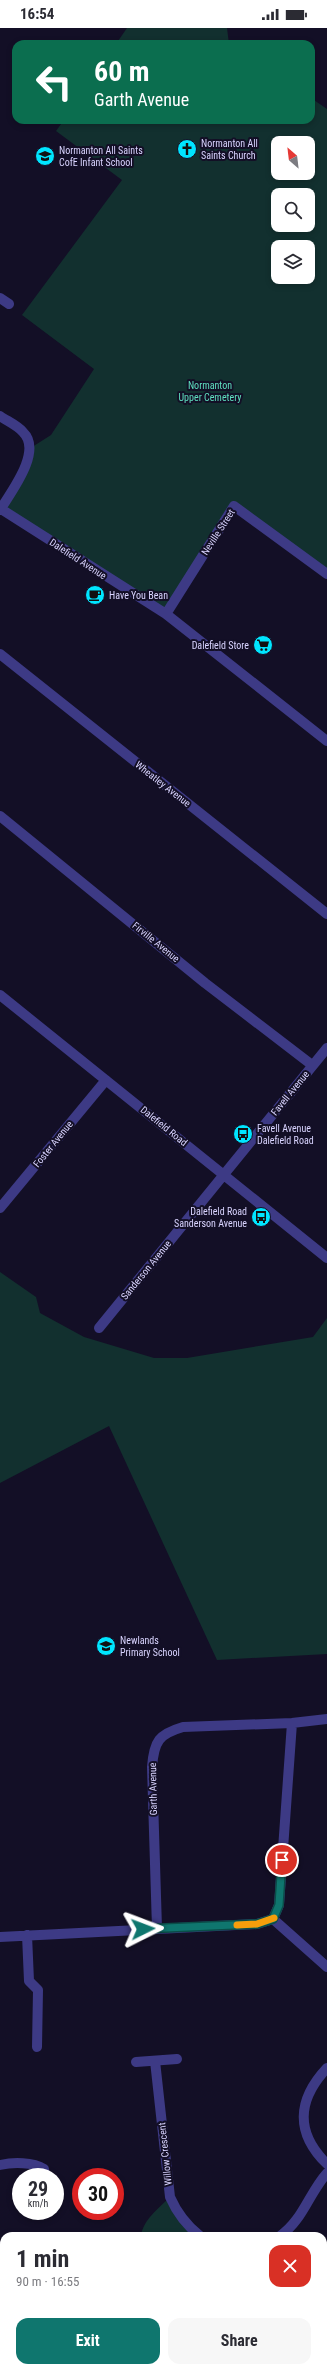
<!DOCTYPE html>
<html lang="en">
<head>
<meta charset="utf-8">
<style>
	:root { --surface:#fff; --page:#f7f7f7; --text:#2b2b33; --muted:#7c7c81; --accent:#0f766e }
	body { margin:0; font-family:"Roboto Condensed",sans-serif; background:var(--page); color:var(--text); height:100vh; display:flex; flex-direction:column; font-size:15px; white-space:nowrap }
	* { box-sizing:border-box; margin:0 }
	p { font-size:13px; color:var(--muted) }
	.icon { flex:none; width:22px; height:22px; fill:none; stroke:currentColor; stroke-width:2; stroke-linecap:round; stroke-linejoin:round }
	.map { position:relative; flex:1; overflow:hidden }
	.details { position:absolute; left:0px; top:2204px; width:327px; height:140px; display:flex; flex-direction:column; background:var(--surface); border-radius:12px 12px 0 0; box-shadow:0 2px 6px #0003 }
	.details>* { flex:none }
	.top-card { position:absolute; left:12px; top:12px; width:303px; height:84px; border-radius:12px; box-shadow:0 2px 6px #0003; background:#0b6e4f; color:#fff; overflow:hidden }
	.needle { width:26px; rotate:332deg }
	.controls { position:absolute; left:271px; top:108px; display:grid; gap:8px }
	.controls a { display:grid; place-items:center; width:44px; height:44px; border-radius:8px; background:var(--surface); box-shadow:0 2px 6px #0003; font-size:20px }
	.speed { position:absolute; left:12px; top:2140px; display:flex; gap:8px; font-size:20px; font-weight:700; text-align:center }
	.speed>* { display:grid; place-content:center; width:52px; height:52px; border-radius:50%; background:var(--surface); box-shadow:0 2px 6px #0003; line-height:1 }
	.speed small { font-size:10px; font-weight:400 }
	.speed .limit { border:6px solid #d22; background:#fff; color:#111 }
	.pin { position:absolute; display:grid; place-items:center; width:34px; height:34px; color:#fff; margin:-17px; border:2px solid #fff; border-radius:50%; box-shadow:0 1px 4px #0007 }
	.me { position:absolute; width:44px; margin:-22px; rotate:87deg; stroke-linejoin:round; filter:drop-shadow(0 0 3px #0008) }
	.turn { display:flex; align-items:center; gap:14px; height:84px; padding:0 16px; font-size:18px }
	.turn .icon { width:52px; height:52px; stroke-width:2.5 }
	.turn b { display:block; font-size:28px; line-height:34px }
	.round { display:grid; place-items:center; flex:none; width:42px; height:42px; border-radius:12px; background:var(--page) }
	.head { display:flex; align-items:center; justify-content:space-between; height:68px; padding:0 16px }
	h1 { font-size:24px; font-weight:700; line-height:30px }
	.cta { display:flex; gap:8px; margin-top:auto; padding:8px 16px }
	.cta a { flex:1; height:46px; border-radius:12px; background:var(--accent); color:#fff; font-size:16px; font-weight:700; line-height:46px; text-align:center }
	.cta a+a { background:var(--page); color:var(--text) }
	.status { display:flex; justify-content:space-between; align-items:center; height:28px; padding:0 20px; background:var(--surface); direction:ltr }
	.status svg { height:11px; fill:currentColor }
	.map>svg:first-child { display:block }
</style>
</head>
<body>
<div class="status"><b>16:54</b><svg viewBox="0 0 49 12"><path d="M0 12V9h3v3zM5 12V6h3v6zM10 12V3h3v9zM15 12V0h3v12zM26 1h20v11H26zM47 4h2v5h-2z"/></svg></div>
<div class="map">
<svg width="327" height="2344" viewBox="0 0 327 2344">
	<rect width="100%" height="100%" fill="#130f26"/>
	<!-- green -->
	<path fill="#12302f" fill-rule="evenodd" d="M 127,0 L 227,0 L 229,16 L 116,16 Z
		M 311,70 L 327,81 L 327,546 L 234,478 L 166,586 L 1,481 L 29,421 L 51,407 L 94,341 L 22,287 L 122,152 L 56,103 L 64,92 L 311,92 ZM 278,115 L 308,115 L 308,145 L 278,145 ZM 278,167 L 308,167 L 308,197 L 278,197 ZM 278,219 L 308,219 L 308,249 L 278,249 Z
		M 0,1244 L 36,1269 L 40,1285 L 84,1309 L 154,1330 L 187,1330 L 313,1309 L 327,1290 L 327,1626 L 217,1632 L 109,1398 L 0,1455 Z
		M 170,2169 L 200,2208 L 141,2208 C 143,2192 159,2180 170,2169 Z"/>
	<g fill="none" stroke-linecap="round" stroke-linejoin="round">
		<!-- minor -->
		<path stroke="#3d3a85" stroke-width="10" d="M 0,270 L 9,276
			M 0,388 C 7,393 17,397 23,404 C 43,423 11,464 0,482
			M 1,481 L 166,586 L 327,713
			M 166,586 L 234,478 L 327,546
			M 0,626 L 327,886
			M 0,788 L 205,955 L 312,1037
			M 0,967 L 327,1230
			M 0,1180 L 106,1052
			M 99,1300 L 327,1020
			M 273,1891 L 327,1939
			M 157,1900 L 152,1739 C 154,1713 159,1706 183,1699 L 292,1695 L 327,1691
			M 27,1907 L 29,1953 L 38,1962 L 37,2019
			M 0,1909 L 257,1896 L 273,1891 L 279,1877 L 292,1695
			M 155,2033 L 170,2169 C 177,2185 186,2197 200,2208
			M 136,2034 L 177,2031
			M 327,2040 C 297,2072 295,2105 327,2136
			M 0,2137 C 13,2134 33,2134 44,2141 L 45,2149
			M 280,2208 C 303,2192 309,2165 327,2145
			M 323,2317 L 325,2316
			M 315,2340 L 318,2344
			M 289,2341 L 290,2340
			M 154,2344 L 155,2340"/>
	</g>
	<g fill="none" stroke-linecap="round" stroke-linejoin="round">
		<defs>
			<path id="route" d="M 143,1901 L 257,1896 L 273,1891 L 279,1877 L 282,1832"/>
		</defs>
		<!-- route casing -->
		<use href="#route" stroke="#0a4d48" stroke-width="10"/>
		<!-- route -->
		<use href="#route" stroke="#0f766e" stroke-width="7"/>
		<!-- slow -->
		<path stroke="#f59e0b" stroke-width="7" d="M 237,1897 L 257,1896 L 274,1890"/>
	</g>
	<!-- icons -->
	<defs>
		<symbol id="church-disc" viewBox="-11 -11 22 22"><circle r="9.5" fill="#00e5ff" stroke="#130f26"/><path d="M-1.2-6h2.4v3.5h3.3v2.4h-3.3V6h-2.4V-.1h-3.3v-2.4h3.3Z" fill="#111"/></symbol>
		<symbol id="school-disc" viewBox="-11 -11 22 22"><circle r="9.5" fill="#00e5ff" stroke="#130f26"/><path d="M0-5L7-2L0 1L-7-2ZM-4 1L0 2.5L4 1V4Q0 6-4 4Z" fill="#111"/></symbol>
		<symbol id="cafe-disc" viewBox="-11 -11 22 22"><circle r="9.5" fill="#00e5ff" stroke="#130f26"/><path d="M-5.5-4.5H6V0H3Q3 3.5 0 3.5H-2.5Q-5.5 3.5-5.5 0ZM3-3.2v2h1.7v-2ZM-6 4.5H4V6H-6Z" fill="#111"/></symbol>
		<symbol id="supermarket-disc" viewBox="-11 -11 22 22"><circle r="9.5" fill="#00e5ff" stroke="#130f26"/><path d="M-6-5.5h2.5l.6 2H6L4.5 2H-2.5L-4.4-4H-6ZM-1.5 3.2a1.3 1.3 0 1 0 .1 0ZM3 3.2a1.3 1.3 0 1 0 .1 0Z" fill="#111"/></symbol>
		<symbol id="bus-disc" viewBox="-11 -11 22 22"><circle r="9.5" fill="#00e5ff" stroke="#130f26"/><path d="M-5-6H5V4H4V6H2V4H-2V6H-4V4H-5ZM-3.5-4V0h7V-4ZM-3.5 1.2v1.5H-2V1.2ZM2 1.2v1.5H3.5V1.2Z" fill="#111"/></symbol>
	</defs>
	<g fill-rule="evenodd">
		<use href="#church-disc" x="176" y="110" width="22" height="22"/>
		<use href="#school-disc" x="34" y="117" width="22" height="22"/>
		<use href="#cafe-disc" x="84" y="556" width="22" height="22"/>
		<use href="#supermarket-disc" x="252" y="606" width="22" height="22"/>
		<use href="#bus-disc" x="232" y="1095" width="22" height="22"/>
		<use href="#bus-disc" x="250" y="1178" width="22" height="22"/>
		<use href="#school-disc" x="95" y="1607" width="22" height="22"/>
	</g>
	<g text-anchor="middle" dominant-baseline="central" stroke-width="4" stroke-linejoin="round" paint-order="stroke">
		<!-- poi labels -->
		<g font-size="10" fill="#d9d4ff" stroke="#130f26" text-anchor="start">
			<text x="201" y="115">Normanton All<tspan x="201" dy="12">Saints Church</tspan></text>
			<text x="59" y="122">Normanton All Saints<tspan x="59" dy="12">CofE Infant School</tspan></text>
			<text x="109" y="567">Have You Bean</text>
			<text x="249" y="617" text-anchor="end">Dalefield Store</text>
			<text x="257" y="1100">Favell Avenue<tspan x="257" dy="12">Dalefield Road</tspan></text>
			<text x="247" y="1183" text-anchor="end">Dalefield Road<tspan x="247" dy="12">Sanderson Avenue</tspan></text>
			<text x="120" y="1612">Newlands<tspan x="120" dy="12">Primary School</tspan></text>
		</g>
		<!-- park labels -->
		<g font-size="10" fill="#5fe0c0" stroke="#130f26">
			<text x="210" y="357">Normanton<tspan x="210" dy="12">Upper Cemetery</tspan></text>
		</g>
		<!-- street labels -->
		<g font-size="10" fill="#d9d4ff" stroke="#130f26">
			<text transform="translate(218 504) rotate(-57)">Neville Street</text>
			<text transform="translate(78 531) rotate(33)">Dalefield Avenue</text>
			<text transform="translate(163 756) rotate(38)">Wheatley Avenue</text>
			<text transform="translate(156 914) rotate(39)">Firville Avenue</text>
			<text transform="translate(290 1065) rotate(-51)">Favell Avenue</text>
			<text transform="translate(164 1098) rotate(39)">Dalefield Road</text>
			<text transform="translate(53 1116) rotate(-51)">Foster Avenue</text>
			<text transform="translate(146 1242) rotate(-51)">Sanderson Avenue</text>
			<text transform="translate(153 1761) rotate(-91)">Garth Avenue</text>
			<text transform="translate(165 2126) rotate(-96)">Willow Crescent</text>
		</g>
	</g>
</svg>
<div class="controls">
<a><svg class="needle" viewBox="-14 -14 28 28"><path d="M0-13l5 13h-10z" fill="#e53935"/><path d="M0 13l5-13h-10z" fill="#7c7c81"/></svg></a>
<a><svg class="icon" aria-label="search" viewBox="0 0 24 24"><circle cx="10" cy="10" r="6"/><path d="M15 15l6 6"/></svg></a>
<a><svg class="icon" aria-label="layers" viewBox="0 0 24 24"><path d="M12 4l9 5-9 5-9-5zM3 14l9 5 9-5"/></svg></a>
</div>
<div class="speed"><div>29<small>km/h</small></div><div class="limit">30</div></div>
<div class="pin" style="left:282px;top:1832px;background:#d93025"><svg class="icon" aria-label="arrive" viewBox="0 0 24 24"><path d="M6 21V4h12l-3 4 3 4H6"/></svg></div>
<svg class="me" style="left:143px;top:1901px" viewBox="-20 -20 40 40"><path d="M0-17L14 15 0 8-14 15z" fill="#0f766e" stroke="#fff" stroke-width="4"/></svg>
<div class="top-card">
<div class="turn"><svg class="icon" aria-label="left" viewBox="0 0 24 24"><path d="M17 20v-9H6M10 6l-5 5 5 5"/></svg><div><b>60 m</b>Garth Avenue</div></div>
</div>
<section class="details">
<div class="head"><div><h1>1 min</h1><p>90 m · 16:55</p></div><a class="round" style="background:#d93025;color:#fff"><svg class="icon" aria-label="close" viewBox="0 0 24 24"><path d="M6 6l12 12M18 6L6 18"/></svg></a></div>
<div class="cta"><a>Exit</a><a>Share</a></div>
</section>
</div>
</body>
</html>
